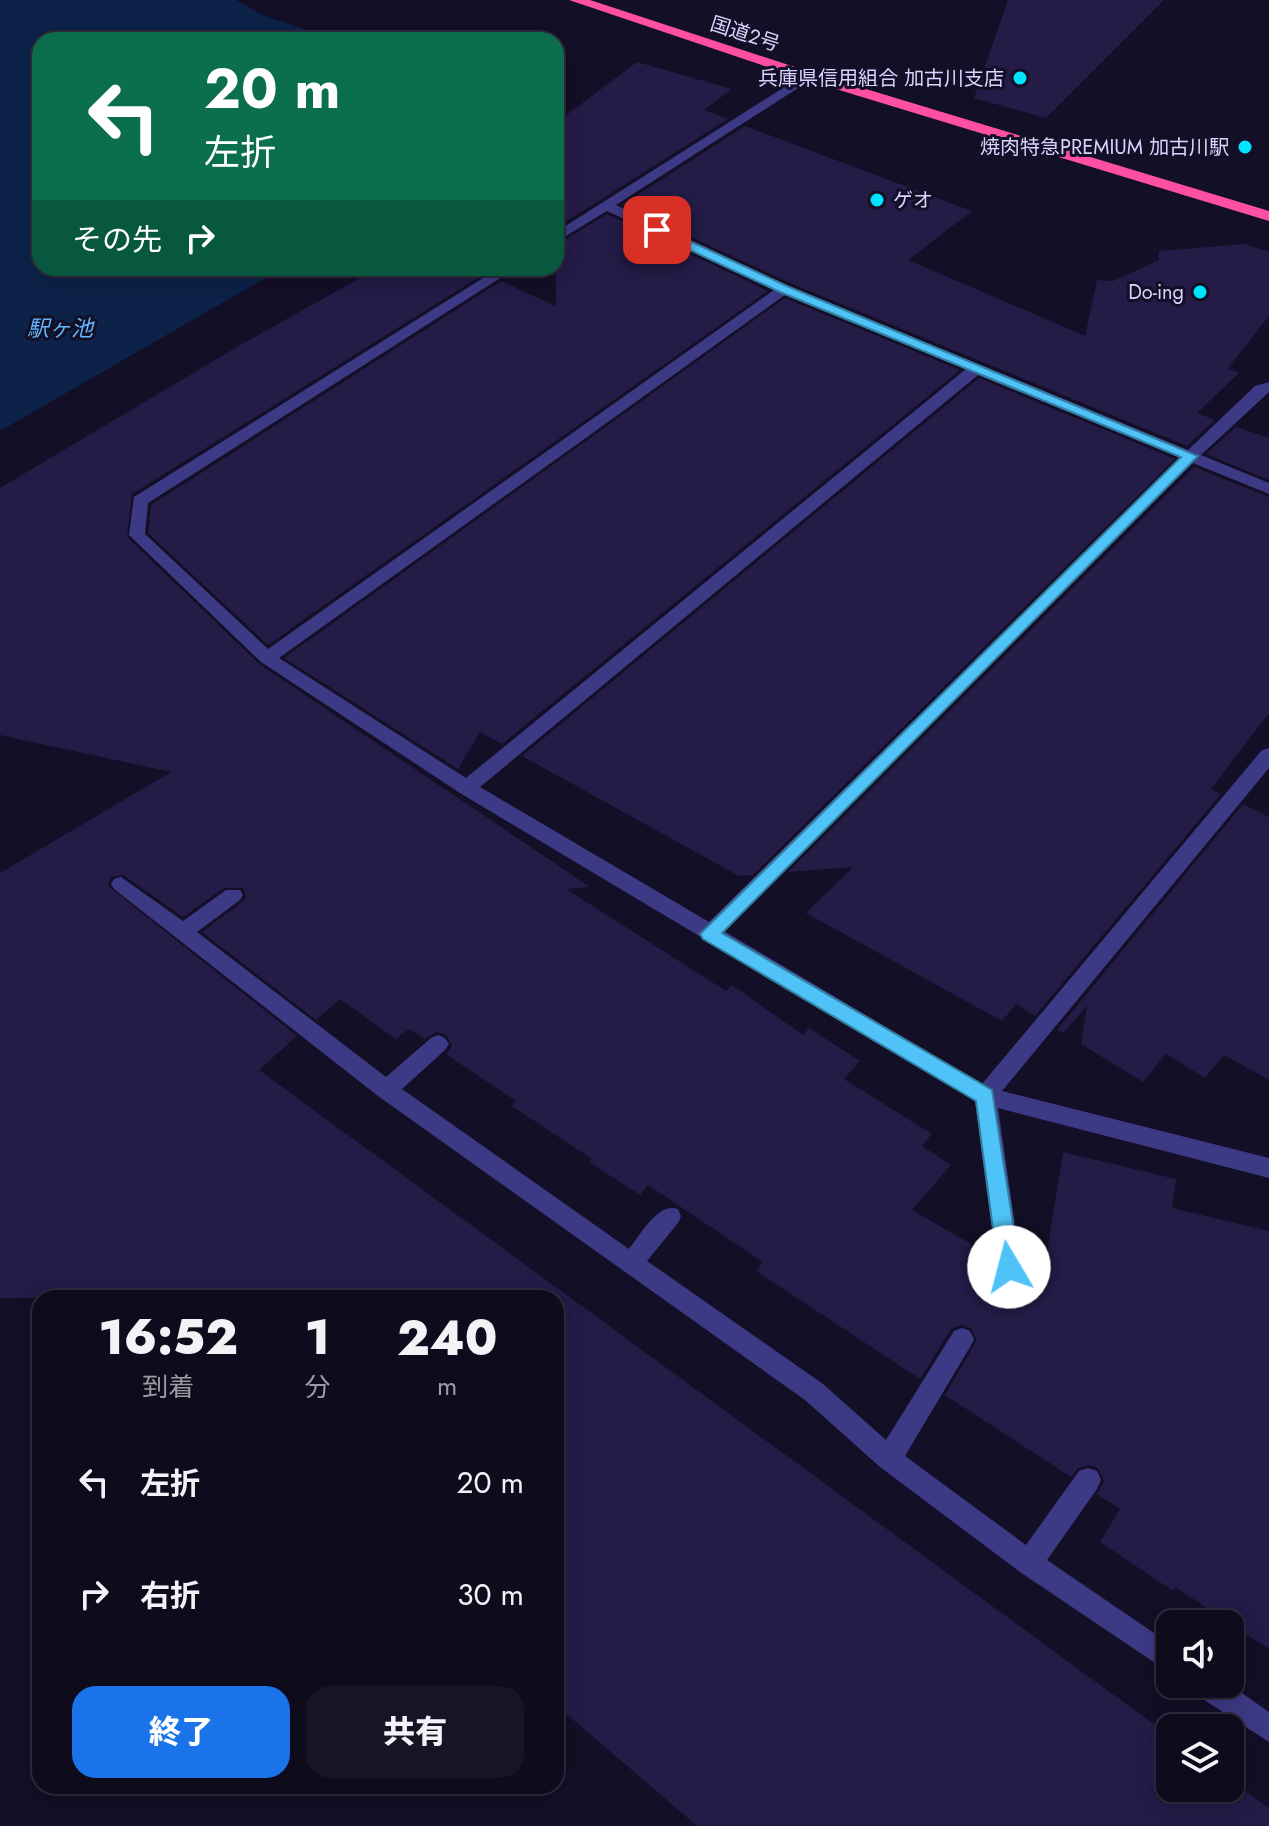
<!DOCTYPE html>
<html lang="ja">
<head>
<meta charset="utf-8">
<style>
	:root { --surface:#0e0b1c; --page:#171425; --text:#f1f3f6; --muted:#9b9ba3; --line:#2e2b3b; --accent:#1a73e8 }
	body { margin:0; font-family:Jost,"Noto Sans JP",sans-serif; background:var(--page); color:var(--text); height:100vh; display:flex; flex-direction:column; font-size:30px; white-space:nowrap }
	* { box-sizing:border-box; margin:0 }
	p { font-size:26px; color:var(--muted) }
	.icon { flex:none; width:44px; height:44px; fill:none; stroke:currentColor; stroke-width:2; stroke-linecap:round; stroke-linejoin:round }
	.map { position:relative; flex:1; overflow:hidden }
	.panel { position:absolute; left:32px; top:1290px; width:532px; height:504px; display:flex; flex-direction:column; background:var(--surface); border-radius:24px; box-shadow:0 4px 20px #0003,0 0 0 2px var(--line) }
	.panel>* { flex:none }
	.banner { position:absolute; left:32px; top:32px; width:532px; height:244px; border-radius:24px; box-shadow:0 4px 20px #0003,0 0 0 2px var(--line); background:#0b6e4f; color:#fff; overflow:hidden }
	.fabs { position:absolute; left:1156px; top:1610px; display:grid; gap:16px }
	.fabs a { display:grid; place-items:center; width:88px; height:88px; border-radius:16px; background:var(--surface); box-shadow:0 4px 20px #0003,0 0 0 2px var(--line); font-size:40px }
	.pin { position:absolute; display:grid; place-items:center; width:68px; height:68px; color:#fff; margin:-34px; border-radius:16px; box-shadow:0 4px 12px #0006 }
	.me { position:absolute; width:88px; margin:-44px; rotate:352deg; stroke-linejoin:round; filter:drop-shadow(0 0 6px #0008) }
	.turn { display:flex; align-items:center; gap:28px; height:168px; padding:0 40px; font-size:36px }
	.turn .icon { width:104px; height:104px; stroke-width:2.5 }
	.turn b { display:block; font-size:56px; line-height:68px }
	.then { display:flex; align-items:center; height:76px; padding:0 40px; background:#0003; gap:16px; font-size:30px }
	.eta { display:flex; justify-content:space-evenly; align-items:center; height:136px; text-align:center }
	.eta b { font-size:48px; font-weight:800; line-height:56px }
	.cta { display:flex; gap:16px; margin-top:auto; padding:16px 40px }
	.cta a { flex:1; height:92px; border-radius:24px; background:var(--accent); color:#fff; font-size:32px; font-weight:800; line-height:92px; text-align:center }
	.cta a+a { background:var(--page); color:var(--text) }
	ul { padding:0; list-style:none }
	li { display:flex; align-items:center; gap:24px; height:112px; padding:0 40px }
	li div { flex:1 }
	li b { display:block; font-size:30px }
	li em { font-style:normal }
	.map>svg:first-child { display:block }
</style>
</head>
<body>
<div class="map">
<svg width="1269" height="1826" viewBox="0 0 1269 1826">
	<rect width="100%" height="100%" fill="#130f26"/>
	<!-- water -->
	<path fill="#0c2248" d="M 0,0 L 236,0 L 262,15 L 336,40 L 40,40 L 40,268 L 283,268 L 0,431 Z"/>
	<!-- building -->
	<path fill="#241b47" d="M 1008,0 L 1164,0 L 1046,118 L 974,98 Z
		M 637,62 L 732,89 L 704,110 L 728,119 L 556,228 L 556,123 Z
		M 745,126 L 972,211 L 908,260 L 1085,336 L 1097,280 L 1113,281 L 1159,260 L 1159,251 L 1245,244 L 1269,252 L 1269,316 L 1228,368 L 1239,373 L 1197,413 L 1215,420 L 1187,446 L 790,283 L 622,205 Z
		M 607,214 L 768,291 L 268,645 L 148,533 L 151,505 L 501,281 L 556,306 L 556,245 Z
		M 378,268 L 410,268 L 429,277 L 443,268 L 472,268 L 484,274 L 132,494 L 127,537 L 259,664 L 590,887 L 566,889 L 726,991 L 732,985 L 803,1035 L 809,1028 L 860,1061 L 844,1079 L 932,1134 L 922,1146 L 951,1165 L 912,1210 L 992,1256 L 994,1268 L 1000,1277 L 1010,1280 L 1021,1272 L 1042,1284 L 1063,1152 L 1176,1179 L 1172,1208 L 1269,1231 L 1269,1649 L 1175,1587 L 1173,1591 L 1100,1542 L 1120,1509 L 1097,1494 L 1104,1481 L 1098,1468 L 1089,1465 L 1078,1468 L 1071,1477 L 945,1395 L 977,1340 L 971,1328 L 961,1325 L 951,1329 L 920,1379 L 756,1271 L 763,1262 L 648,1185 L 640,1195 L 589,1162 L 592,1159 L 512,1106 L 516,1101 L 446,1054 L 452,1046 L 446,1035 L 437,1032 L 425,1039 L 409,1029 L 396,1039 L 340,999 L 316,1020 L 202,932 L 242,902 L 246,897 L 243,888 L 224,888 L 183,917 L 123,875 L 111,877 L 108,886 L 297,1036 L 259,1070 L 1170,1736 L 1170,1788 L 1230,1788 L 1230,1780 L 1269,1808 L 1269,1826 L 697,1826 L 556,1705 L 556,1298 L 0,1298 L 0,873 L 171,772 L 0,735 L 0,488 L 242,344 Z
		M 785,298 L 960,370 L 502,744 L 480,732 L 458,769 L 284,658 Z
		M 979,378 L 1175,459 L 753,875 L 739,876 L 522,756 Z
		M 1236,427 L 1269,438 L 1269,480 L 1206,454 Z
		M 1194,467 L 1269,497 L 1269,713 L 1211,789 L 1221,794 L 1035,1016 L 1016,1004 L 1002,1021 L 806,913 L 853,867 L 788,872 Z
		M 1243,804 L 1269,817 L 1269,1080 L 1224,1055 L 1205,1078 L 1166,1054 L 1143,1082 L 1081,1044 L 1087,1006 L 1063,1033 L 1057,1030 Z"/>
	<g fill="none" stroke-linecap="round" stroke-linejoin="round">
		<!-- street -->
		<path fill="#3d3a85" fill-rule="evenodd" d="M 808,72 L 814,76 L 812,79 L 616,205 L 789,286 L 1188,450 L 1255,386 L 1269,382 L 1269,392 L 1201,455 L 1269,483 L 1269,494 L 1193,463 L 724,931 L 982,1084 L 1262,750 L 1269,748 L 1269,768 L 1002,1091 L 1269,1158 L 1269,1178 L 998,1108 L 1021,1267 L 1017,1274 L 1009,1277 L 1001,1274 L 997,1267 L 975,1101 L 460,793 L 261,662 L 129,535 L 134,497 L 499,268 L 516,268 L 148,503 L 145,534 L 268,649 L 774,290 L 607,211 L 556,242 L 556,232 ZM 785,295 L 966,369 L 466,778 L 279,658 ZM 978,375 L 1180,458 L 709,922 L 480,787 Z
			M 121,877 L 183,921 L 226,890 L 240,890 L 243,895 L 240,900 L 197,932 L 386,1077 L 431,1038 L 438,1035 L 445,1038 L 449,1044 L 445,1050 L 402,1089 L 629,1249 C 641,1234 658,1202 678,1209 L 681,1216 L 678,1223 L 647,1261 L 823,1384 L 886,1440 L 954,1331 L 962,1328 L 970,1331 L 974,1339 L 970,1347 L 905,1456 L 1026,1545 L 1079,1471 L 1088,1468 L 1097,1471 L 1101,1480 L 1097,1489 L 1047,1560 L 1170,1644 L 1170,1673 L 1020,1572 L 880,1467 L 805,1400 L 378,1096 L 114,889 L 111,884 L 114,879 Z
			M 1191,1684 L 1229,1684 L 1269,1712 L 1269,1742 L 1195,1694 Z"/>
		<!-- highway -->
		<path fill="#ff4fa3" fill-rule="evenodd" d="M 569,0 L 590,0 L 813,73 L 1269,211 L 1269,221 L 803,79 Z"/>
	</g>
	<!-- route -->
	<path fill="#4fc3f7" stroke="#337fa1" stroke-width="2" d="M 657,226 L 789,287 L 1198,456 L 722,933 L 992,1090 L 1020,1267 L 1016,1273 L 1009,1276 L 1002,1273 L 998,1267 L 976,1101 L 703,939 L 700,934 L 1181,457 L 780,292 L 653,233 L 651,230 Z"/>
	<!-- markers -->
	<g fill="#00e5ff" stroke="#130f26" stroke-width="3">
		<circle cx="1020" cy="78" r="8"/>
		<circle cx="1245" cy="147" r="8"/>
		<circle cx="877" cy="200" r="8"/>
		<circle cx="1200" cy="292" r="8"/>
	</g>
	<g text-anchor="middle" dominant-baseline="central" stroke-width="6" stroke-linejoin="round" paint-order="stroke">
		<!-- far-street labels -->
		<g font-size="20" fill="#d9d4ff" stroke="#130f26">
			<text transform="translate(745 34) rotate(18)">国道2号</text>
		</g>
		<!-- far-poi labels -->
		<g font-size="20" fill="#d9d4ff" stroke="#130f26" text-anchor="end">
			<text x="1004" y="78">兵庫県信用組合 加古川支店</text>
			<text x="1229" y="147">焼肉特急PREMIUM 加古川駅</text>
			<text x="893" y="200" text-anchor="start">ゲオ</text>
			<text x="1184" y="292">Do-ing</text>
		</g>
		<!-- far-water labels -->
		<g font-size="22" font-style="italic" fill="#62b6ff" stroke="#130f26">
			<text x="60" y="328">駅ヶ池</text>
		</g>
	</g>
</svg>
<div class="fabs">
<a><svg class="icon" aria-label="sound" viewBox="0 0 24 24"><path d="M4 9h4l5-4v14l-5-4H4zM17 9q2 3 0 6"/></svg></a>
<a><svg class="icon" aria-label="layers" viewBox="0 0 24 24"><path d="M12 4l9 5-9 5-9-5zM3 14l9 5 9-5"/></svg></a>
</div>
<div class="pin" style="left:657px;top:230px;background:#d93025"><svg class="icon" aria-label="arrive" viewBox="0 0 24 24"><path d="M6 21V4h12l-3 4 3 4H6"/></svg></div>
<svg class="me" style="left:1009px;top:1267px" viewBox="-20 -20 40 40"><circle r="19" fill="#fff"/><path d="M0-13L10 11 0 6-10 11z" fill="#4fc3f7"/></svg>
<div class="banner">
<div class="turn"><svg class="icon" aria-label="left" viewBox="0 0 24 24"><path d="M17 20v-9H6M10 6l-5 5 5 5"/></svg><div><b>20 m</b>左折</div></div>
<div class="then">その先<svg class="icon" aria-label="right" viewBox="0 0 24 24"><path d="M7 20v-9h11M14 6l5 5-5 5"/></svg></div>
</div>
<section class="panel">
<div class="eta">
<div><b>16:52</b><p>到着</p></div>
<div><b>1</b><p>分</p></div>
<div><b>240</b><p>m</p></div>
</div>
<ul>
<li><svg class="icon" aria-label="left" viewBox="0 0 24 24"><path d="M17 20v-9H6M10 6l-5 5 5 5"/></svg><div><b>左折</b></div><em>20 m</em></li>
<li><svg class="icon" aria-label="right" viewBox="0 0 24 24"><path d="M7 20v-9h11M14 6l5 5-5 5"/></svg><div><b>右折</b></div><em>30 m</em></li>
</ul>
<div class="cta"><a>終了</a><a>共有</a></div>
</section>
</div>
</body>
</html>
